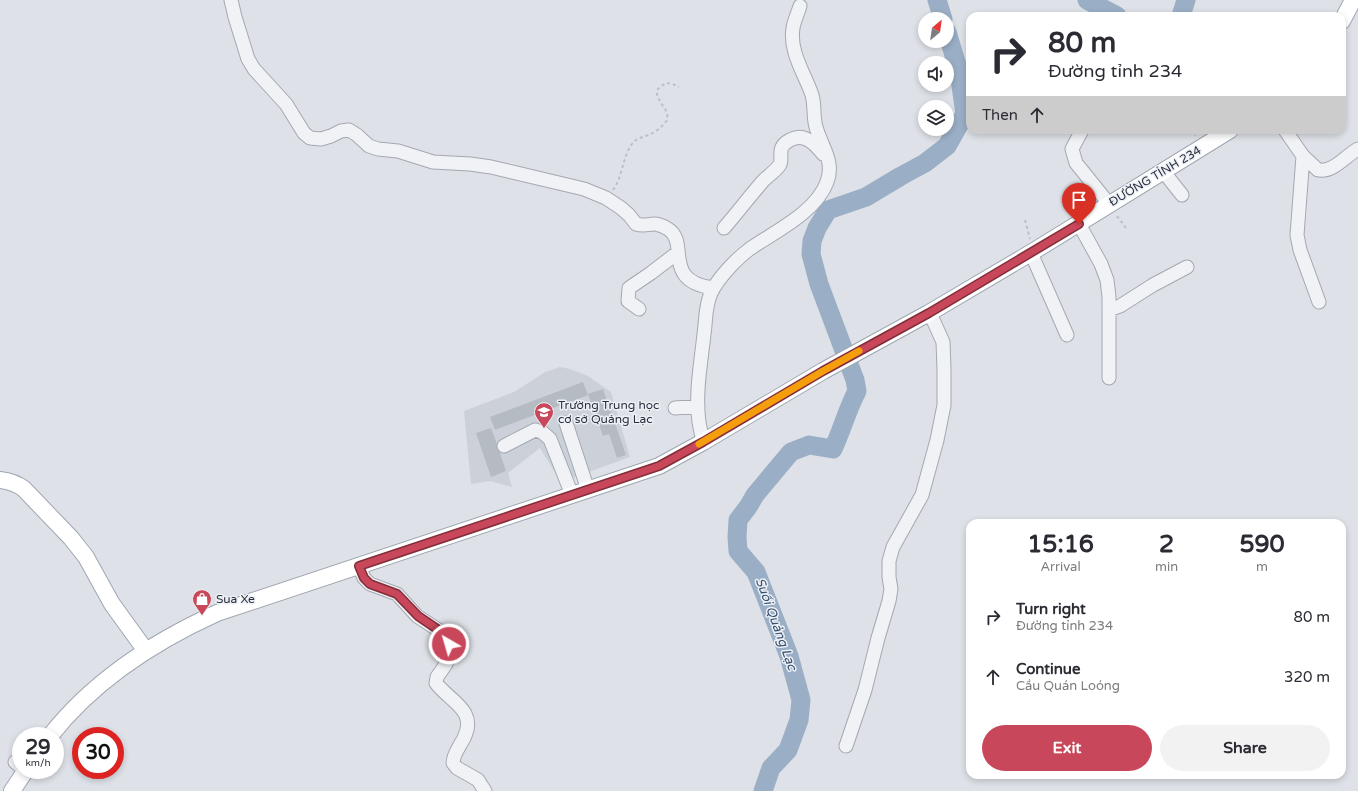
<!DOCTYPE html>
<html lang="en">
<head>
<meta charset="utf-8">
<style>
	:root { --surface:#fff; --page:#f2f2f3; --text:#2b2b33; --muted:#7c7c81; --accent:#c8475a }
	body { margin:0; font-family:"Varela Round",sans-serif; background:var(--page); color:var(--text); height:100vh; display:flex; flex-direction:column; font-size:15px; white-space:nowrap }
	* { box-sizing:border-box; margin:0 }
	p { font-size:13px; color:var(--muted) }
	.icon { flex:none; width:22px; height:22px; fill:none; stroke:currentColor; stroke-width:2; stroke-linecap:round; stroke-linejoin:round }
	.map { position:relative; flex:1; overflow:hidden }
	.drawer { position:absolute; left:966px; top:519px; width:380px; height:260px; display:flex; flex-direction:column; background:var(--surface); border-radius:12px; box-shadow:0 2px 6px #0003 }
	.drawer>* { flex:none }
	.hud { position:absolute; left:966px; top:12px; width:380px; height:122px; border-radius:12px; box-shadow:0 2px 6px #0003; background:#fff; color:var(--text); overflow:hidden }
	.needle { width:26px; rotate:29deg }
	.controls { position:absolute; left:918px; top:12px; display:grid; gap:8px }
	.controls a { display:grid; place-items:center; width:36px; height:36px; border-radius:50%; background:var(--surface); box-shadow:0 2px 6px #0003; font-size:20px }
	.speed { position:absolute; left:12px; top:727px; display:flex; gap:8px; font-size:20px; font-weight:700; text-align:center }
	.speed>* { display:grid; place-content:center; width:52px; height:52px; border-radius:50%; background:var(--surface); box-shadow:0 2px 6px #0003; line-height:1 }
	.speed small { font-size:10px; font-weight:400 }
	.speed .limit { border:6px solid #d22; background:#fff; color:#111 }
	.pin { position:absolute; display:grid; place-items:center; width:34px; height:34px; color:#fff; margin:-41px -17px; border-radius:50% 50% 50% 0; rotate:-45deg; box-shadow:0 0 4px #0007 }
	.pin .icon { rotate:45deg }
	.me { position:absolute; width:44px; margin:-22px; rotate:322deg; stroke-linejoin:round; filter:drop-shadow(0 0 3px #0008) }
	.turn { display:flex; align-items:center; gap:14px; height:84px; padding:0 16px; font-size:18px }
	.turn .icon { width:52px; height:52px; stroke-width:2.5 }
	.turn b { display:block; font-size:28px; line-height:34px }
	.then { display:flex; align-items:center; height:38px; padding:0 16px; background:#0003; gap:8px; font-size:15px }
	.eta { display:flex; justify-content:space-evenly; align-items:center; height:68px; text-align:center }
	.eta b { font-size:24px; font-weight:700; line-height:28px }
	.primary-button { display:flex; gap:8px; margin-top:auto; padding:8px 16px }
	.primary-button a { flex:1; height:46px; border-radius:24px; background:var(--accent); color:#fff; font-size:16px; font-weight:700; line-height:46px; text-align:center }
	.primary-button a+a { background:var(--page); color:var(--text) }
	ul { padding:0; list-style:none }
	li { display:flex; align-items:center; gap:12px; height:60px; padding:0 16px }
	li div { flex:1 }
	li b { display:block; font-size:15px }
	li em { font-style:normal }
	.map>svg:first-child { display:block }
</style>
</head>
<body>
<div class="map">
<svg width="1358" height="791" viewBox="0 0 1358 791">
	<rect width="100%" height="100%" fill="#dee1e7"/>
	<!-- built -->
	<path fill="#ccd1d9" d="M 560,367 L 570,369 L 588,376 L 611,392 L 630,457 L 561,482 L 540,448 L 508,473 L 512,487 L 490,481 L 471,484 L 464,411 L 514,392 L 545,372 Z"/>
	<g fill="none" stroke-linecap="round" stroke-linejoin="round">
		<!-- river -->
		<path stroke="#9aafc6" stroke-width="19" d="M 937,0 L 943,19
			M 1087,0 L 1117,16
			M 1181,16 L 1186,0
			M 763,791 L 771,768 L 788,750 L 799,720 L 801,700 L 789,656 L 756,572 L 738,551 L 737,537 L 738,520 L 748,507 L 755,495 L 791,452 L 809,445 L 833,449 C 842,430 847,410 857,391 L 855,380 L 819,284 L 811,254 L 812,241 L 817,228 L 828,210 L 866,197 L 901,176 L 925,163 L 947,146 L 965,114 L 959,72 L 947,32"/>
	</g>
	<!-- building -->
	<path fill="#b5bbc3" d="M 583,382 L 588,395 L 495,430 L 490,417 Z
		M 603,389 L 626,455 L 617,458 L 609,434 L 603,436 L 588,394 Z
		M 491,428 L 497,444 L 497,449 L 500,453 L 506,471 L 491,477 L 476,433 Z"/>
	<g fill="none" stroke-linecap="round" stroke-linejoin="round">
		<defs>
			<path id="minor" d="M 231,0 L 235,17 L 248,59 L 254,69 L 286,104 L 304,133 L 310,138 L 321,139 L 331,136 L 341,131 L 349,130 L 357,135 L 369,146 L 378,149 L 398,151 L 433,162 L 470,164 L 491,167 L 584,189 L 606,198 L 621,208 L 629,215 L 636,224 C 649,228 652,219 668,229 C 690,242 661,281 713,288
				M 1082,130 L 1072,149 L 1076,163 L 1109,204
				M 1285,130 L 1303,156 L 1318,170 C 1333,173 1345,156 1358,149
				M 1303,156 L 1297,235 L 1300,250 L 1319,302
				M 1163,171 L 1182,195
				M 1079,224 L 1101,264 L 1107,280 L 1109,297 L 1109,378
				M 724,228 C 737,213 750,196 763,181 C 768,176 774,172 779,166 C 785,159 774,148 790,140 C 804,132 815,144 823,154
				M 1031,253 L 1067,335
				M 639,309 L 628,301 L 629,288 L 651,273 L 677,253
				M 1109,310 L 1120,306 L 1153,285 L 1187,267
				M 675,408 L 698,406
				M 566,423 L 588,490
				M 703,442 C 702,435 700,429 699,422 C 695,393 701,363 704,334 C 706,321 705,306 711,293 C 718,278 737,258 751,248 C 776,231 816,212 827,182 C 835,161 821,146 816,127 C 813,117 815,105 812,95 C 805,74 789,52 793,28 C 794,21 798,13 800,6
				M 504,446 L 535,430 L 542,432 L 550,439 L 572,495
				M 359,566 L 364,578 L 370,584 L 397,594 L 417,616 L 446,635 L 449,643 L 449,655 L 446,664 L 437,677 L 436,683 C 449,701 478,710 464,738 C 460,746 453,754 453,763 L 457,768 L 478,780 L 485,791
				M 846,746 L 865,690 L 878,638 L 889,601 L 891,589 L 889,577 L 889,561 L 893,547 L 922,495 L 937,440 L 944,405 L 944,369 L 943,342 L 934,322 L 929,313
				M 15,762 L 21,767"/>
			<path id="major" d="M 1342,21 L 1353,0
				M 0,480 C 10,481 16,483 24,489 L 71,538 L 86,557 L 112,604 L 146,651
				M 50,736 C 94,680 153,642 217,613 L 659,466 L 703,442 L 823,371 L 929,313 L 1034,251 L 1230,130
				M 12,791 L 26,770"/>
		</defs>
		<!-- minor casing -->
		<use href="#minor" stroke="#a4a8b1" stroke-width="15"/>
		<!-- major casing -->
		<use href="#major" stroke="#9ea6b2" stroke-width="18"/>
		<!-- path -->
		<path stroke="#bcbfc5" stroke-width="2" stroke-dasharray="3 3" stroke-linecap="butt" d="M 1192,130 L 1195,136
			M 613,190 C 623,176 622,158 632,144 C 636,138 644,137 651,134 C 657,131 663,126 667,120 C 670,109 655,101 657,90 C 666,81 669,82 679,87
			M 1117,216 L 1126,228
			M 1025,220 L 1030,239"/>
		<!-- minor -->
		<use href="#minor" stroke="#f0f2f5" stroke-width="13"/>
		<!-- major -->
		<use href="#major" stroke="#fff" stroke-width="16"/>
	</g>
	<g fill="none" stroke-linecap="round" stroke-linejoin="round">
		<defs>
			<path id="route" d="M 449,644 L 446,635 L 418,616 L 397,594 L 370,584 L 364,578 L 359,566 L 659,466 L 703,442 L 823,371 L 929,313 L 1079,224"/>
		</defs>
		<!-- route casing -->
		<use href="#route" stroke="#822e3a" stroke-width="10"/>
		<!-- route -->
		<use href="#route" stroke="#c8475a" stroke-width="7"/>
		<!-- slow -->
		<path stroke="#f59e0b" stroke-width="7" d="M 699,444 L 823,371 L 859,351"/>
	</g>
	<!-- icons -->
	<defs>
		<symbol id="school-pin" viewBox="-11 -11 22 30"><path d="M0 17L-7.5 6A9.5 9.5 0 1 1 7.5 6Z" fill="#c8475a" stroke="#edf0f5"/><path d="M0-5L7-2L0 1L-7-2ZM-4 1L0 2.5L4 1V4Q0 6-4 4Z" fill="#fff"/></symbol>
		<symbol id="shop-pin" viewBox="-11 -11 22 30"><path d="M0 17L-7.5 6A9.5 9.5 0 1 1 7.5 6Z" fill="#c8475a" stroke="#edf0f5"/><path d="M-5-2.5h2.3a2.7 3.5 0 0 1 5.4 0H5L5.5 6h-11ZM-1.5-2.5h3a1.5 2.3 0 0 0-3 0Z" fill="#fff"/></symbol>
	</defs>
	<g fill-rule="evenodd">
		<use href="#school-pin" x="533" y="401" width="22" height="30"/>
		<use href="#shop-pin" x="191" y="588" width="22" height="30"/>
	</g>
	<g text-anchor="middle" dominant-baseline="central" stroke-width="3" stroke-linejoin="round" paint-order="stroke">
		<!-- street labels -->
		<g font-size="12" fill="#282f3d" stroke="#edf0f5">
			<text transform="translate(1155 176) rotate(-31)">ĐƯỜNG TỈNH 234</text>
		</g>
		<!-- poi labels -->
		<g font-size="12" fill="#282f3d" stroke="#edf0f5" text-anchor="start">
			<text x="558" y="405">Trường Trung học<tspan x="558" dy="14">cơ sở Quảng Lạc</tspan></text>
			<text x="216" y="599">Sua Xe</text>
		</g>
		<!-- water labels -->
		<g font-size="13" font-style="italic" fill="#344e6f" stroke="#edf0f5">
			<text transform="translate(776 624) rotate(70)">Suối Quảng Lạc</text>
		</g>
	</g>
</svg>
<div class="controls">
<a><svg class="needle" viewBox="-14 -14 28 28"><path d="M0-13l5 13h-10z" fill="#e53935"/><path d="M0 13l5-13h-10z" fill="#7c7c81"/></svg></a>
<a><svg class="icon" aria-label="sound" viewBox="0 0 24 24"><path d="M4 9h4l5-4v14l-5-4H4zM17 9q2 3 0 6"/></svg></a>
<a><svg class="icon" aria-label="layers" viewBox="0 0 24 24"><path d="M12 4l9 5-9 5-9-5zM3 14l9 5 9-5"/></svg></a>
</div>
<div class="speed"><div>29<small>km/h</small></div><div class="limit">30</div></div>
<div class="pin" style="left:1079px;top:224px;background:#d93025"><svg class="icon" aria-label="arrive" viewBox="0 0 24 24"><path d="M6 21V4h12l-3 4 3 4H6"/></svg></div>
<svg class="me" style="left:449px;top:644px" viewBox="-20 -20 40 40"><circle r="17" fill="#c8475a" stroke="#fff" stroke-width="3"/><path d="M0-11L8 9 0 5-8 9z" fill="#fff"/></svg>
<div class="hud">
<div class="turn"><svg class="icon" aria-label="right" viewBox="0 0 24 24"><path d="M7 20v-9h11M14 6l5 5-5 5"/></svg><div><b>80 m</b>Đường tỉnh 234</div></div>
<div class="then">Then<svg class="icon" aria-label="ahead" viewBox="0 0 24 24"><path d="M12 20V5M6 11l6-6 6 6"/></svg></div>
</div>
<section class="drawer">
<div class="eta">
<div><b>15:16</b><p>Arrival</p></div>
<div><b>2</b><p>min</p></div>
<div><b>590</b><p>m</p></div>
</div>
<ul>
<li><svg class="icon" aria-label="right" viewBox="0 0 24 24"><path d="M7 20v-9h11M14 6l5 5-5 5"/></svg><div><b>Turn right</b><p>Đường tỉnh 234</p></div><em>80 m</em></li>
<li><svg class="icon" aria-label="ahead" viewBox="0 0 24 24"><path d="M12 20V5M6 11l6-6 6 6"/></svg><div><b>Continue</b><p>Cầu Quán Loóng</p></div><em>320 m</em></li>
</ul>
<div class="primary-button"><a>Exit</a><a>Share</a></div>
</section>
</div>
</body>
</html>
